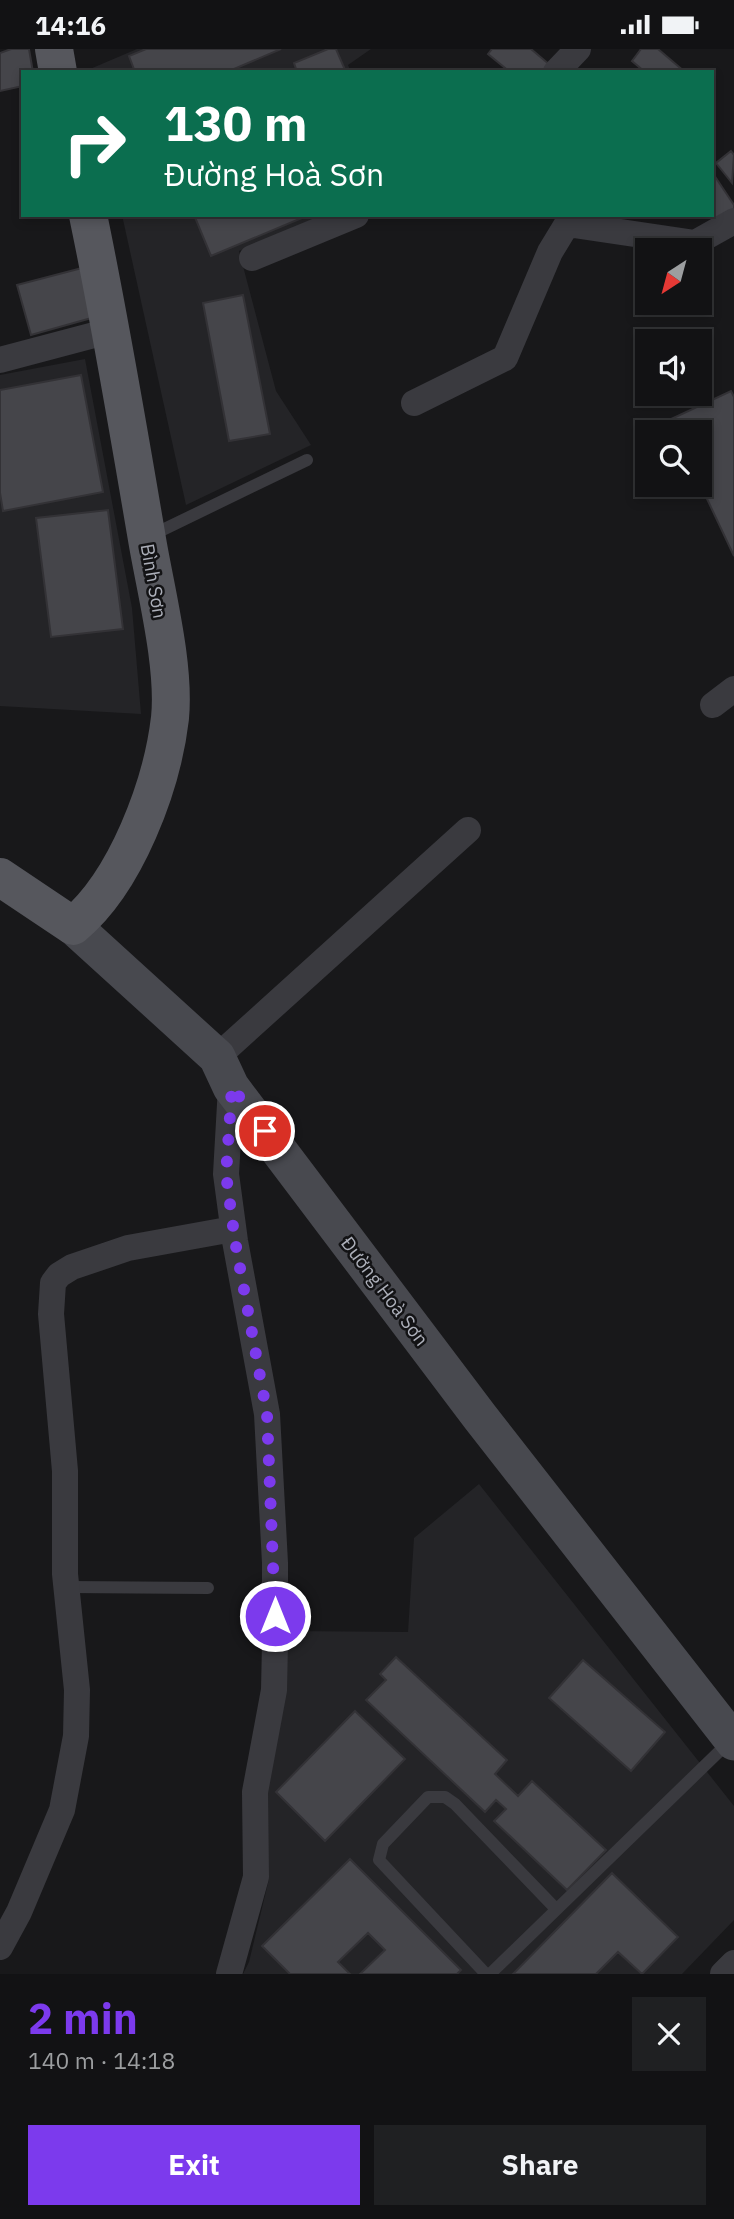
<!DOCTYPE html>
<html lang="en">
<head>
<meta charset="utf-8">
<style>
	:root { --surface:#121214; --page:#1f2022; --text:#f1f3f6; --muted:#9c9ea0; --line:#313234; --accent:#7c3aed }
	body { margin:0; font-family:"IBM Plex Sans",sans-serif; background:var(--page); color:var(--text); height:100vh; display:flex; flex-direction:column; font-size:26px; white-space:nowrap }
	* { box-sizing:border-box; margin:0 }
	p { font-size:23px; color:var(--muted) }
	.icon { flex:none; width:38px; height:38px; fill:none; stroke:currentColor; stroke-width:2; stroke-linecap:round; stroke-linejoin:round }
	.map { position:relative; height:1925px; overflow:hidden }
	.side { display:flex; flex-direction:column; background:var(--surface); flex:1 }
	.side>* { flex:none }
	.top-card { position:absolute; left:21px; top:21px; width:693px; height:147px; border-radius:0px; box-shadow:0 4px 10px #0003,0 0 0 2px var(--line); background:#0b6e4f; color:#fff; overflow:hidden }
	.needle { width:46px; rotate:216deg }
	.fabs { position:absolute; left:635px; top:189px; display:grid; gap:14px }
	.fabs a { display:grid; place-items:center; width:77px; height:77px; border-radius:0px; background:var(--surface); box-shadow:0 4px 10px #0003,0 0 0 2px var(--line); font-size:35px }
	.pin { position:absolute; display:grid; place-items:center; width:60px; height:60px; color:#fff; margin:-30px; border:4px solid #fff; border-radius:50%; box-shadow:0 2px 7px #0007 }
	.me { position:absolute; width:77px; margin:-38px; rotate:0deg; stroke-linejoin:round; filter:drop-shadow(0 0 5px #0008) }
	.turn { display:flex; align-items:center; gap:24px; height:147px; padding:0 28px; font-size:32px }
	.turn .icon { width:91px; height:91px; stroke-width:2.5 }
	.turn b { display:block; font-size:49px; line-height:60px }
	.round { display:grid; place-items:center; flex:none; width:74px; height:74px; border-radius:0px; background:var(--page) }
	.summary { display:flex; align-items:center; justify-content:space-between; height:119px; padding:0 28px }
	h1 { font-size:42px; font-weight:800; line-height:52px; color:var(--accent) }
	.primary-button { display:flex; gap:14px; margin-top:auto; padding:14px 28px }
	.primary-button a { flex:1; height:80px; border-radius:0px; background:var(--accent); color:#fff; font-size:28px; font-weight:800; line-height:80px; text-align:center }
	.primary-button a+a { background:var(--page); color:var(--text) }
	.status { display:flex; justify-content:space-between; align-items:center; height:49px; padding:0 35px; background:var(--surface); direction:ltr }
	.status svg { height:19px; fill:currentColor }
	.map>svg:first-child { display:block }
</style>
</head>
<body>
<div class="status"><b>14:16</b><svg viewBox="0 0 49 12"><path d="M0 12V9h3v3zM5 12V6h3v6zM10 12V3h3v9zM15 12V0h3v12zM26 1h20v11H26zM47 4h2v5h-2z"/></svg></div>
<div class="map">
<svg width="734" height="1925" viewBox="0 0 734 1925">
	<rect width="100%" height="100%" fill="#18181a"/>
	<!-- built -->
	<path fill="#242427" d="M 137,0 L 371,0 L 348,16 L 351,23 L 91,23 L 90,20 Z
		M 122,166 L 327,166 L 239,202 L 276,342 L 311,396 L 186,456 Z
		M 85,310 L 132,559 L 141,665 L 0,657 L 0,326 Z
		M 479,1435 L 734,1757 L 734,1871 L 682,1925 L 243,1925 L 249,1913 L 269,1830 L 264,1739 L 288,1582 L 408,1583 L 414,1489 Z"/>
	<!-- building -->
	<path fill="#45454a" stroke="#333236" stroke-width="2" d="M 11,0 L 29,0 L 33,23 L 23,23 L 23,37 L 0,42 L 0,4 Z
		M 146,0 L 281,0 L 227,23 L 135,23 L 129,7 Z
		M 328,0 L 336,0 L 346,23 L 297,23 L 294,14 Z
		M 492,0 L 531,0 L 550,16 L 544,23 L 510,23 L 488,5 Z
		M 641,0 L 658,0 L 685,23 L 645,23 L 632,12 Z
		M 731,102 L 734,106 L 732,134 L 716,114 Z
		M 712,123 L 734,156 L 734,160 L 715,172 L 711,166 Z
		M 194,166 L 309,166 L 211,207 Z
		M 82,219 L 95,268 L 31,286 L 17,236 Z
		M 243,246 L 270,385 L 229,392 L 203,254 Z
		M 81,326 L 103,443 L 3,462 L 0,444 L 0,341 Z
		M 731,342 L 734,348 L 734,507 L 700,435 L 700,383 L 675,383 L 669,371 Z
		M 108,461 L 123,580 L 51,588 L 36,469 Z
		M 396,1608 L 507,1711 L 495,1725 L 518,1747 L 532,1732 L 606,1801 L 567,1841 L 494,1772 L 506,1760 L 496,1751 L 485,1763 L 366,1651 L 386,1631 L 380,1625 Z
		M 583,1611 L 665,1683 L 631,1722 L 549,1649 Z
		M 355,1662 L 405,1710 L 325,1792 L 276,1743 Z
		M 350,1810 L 461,1921 L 457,1925 L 360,1925 L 385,1901 L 368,1884 L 338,1913 L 350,1925 L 290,1925 L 262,1897 Z
		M 612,1824 L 678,1888 L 642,1925 L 618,1903 L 596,1925 L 513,1925 Z"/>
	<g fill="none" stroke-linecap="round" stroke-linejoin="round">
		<!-- lane -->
		<path stroke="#3a3a3f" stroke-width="12" d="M 150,487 L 307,411
			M 67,1538 L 208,1539
			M 486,1925 L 379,1811 L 383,1795 L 428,1748 L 445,1748 L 455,1755 L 556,1860
			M 490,1925 L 729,1693"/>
		<!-- street -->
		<path stroke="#3a3a3f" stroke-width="26" d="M 556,23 L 578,0
			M 252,209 L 356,166
			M 0,311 L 113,281
			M 414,354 L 505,309 L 550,203 L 567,175 L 695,194 L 734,172
			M 713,656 L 734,640
			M 217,1008 L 468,781
			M 0,1898 L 19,1863 L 62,1761 L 76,1687 L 77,1641 L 65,1525 L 65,1422 L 51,1265 L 53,1234 L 59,1226 L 72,1218 L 128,1199 L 233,1180
			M 229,1925 L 256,1828 L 255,1743 L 274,1641 L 275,1594 L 275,1514 L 267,1365 L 235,1192 L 226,1125 L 231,1038
			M 723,1925 L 734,1914"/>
		<!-- secondary -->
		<path stroke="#48494f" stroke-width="37" d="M 73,877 L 217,1008 L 231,1038 L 480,1368 L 734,1693"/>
		<!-- primary -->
		<path stroke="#56575d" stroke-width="38" d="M 54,0 L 58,23
			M 0,828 L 73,877 C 126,833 162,737 170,669 C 175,618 157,547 148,496 C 129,385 111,276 88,166"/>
	</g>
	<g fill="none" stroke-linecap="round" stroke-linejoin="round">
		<!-- route -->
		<path stroke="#7c3aed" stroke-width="12" stroke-dasharray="0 21.6" d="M 265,1082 L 232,1038 L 226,1125 L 235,1192 L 267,1365 L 275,1567"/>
	</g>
	<g text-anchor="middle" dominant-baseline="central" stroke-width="5" stroke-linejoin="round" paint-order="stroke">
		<!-- street labels -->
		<g font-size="19" fill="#acafb9" stroke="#131315">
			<text transform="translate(154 532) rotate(80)">Bình Sơn</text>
			<text transform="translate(385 1242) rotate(53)">Đường Hoà Sơn</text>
		</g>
	</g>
</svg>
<div class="fabs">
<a><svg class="needle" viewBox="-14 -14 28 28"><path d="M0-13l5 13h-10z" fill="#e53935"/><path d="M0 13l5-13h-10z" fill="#9c9ea0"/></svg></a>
<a><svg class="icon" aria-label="sound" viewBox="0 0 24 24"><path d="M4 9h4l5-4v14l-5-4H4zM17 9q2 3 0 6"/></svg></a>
<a><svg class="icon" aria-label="search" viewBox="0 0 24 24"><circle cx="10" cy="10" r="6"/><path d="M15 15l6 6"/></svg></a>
</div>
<div class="pin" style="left:265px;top:1082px;background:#d93025"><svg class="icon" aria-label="arrive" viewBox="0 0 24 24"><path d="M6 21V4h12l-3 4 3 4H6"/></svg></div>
<svg class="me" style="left:275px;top:1567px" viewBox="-20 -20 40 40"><circle r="17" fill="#7c3aed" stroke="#fff" stroke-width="3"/><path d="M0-11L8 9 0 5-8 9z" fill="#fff"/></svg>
<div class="top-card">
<div class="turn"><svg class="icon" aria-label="right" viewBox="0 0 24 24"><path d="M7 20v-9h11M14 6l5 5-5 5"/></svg><div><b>130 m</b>Đường Hoà Sơn</div></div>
</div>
</div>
<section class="side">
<div class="summary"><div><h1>2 min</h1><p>140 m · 14:18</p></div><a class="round"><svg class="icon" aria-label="close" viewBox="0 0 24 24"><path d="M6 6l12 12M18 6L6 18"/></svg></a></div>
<div class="primary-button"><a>Exit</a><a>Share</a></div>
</section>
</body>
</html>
